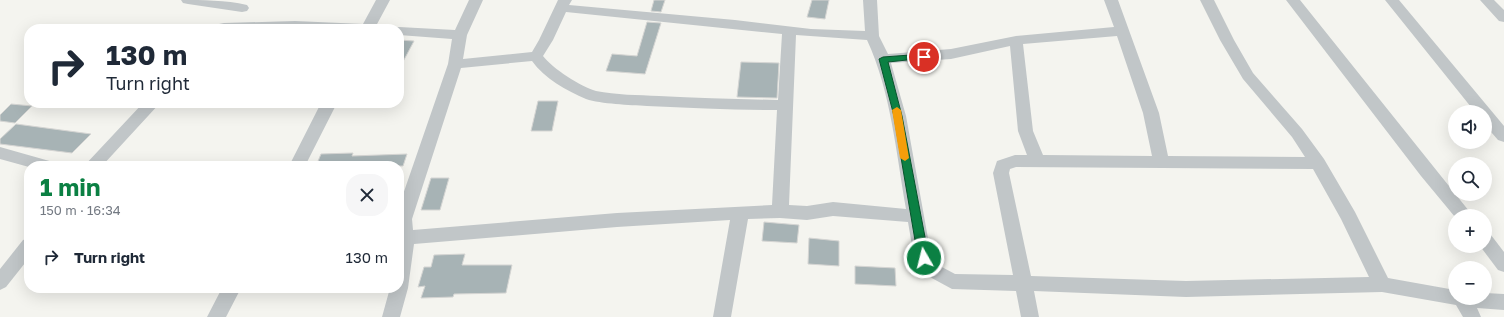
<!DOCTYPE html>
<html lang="en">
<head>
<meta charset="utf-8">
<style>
	:root { --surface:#fff; --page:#f6f6f7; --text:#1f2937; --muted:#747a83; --accent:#0b8043 }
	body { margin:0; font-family:"Golos Text",sans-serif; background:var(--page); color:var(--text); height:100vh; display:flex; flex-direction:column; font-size:15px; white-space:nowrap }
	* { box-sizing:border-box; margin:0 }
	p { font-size:13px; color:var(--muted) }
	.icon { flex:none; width:22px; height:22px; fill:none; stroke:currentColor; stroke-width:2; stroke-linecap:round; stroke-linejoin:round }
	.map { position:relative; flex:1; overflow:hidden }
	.details { position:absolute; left:24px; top:161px; width:380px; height:132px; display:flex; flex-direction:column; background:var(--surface); border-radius:16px; box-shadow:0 4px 16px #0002 }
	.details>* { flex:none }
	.top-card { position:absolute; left:24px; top:24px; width:380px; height:84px; border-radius:16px; box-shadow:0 4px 16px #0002; background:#fff; color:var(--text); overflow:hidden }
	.fabs { position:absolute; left:1448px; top:105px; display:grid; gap:8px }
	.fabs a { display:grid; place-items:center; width:44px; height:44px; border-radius:50%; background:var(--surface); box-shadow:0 4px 16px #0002; font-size:20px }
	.pin { position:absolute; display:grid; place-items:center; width:34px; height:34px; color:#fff; margin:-17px; border:2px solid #fff; border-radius:50%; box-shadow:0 1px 4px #0007 }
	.me { position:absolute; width:44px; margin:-22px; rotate:352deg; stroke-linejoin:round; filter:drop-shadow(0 0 3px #0008) }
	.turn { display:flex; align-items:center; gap:14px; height:84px; padding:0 16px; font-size:18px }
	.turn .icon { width:52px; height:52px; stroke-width:2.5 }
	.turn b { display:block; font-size:28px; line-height:34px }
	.round { display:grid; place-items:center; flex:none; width:42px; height:42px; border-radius:16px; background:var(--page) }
	.headline { display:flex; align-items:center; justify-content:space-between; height:68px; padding:0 16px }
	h1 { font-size:24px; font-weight:700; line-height:30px; color:var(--accent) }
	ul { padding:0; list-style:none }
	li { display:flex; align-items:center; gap:12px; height:56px; padding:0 16px }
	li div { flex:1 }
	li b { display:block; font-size:15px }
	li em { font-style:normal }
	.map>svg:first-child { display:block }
</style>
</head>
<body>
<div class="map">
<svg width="1504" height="317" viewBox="0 0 1504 317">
	<rect width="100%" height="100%" fill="#f4f4ef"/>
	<!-- building -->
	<path fill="#a7b3b5" stroke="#d5d5d3" d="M 654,0 L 665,0 L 661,12 L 651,11 Z
		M 812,0 L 829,0 L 825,19 L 807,17 Z
		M 647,22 L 661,23 L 645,74 L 606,71 L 612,54 L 637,56 Z
		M 399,40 L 414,41 L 399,69 Z
		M 741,62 L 779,63 L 777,98 L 737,97 Z
		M 538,101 L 558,101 L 552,131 L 531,131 Z
		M 11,104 L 32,106 L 15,123 L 0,121 L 0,115 Z
		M 16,124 L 91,134 L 72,153 L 0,144 L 0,139 Z
		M 353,153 L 352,156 L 407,154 L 403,166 L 316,166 L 321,154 Z
		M 431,178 L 449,178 L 440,210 L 421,210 Z
		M 764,222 L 799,225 L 797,243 L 762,241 Z
		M 809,238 L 839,241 L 839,266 L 808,264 Z
		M 465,254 L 462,265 L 512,265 L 506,293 L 454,294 L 453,297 L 421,298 L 425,286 L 418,287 L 424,267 L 431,267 L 434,255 Z
		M 855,266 L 895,268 L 896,286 L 855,284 Z"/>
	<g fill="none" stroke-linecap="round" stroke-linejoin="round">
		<!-- minor -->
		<path fill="#c1c6c8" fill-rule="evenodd" d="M 181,0 C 203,0 225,0 247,5 L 249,8 L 247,11 L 242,12 L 188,4 L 183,3 Z
			M 376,0 L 390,0 L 376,26 L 379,29 L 219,29 L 217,27 L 219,24 L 224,23 L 295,21 L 363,24 Z
			M 469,0 L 483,0 L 467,35 L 463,59 L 532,52 L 539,40 L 558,0 L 572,0 L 569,5 L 735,20 L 811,29 L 865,31 L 863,0 L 877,0 L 879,36 L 888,54 L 951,49 L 1016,36 L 1114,27 L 1104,0 L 1118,0 L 1159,113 L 1168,156 L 1305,157 L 1292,137 L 1243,79 L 1220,40 L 1200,0 L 1214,0 L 1234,40 L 1253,73 L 1302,129 L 1324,159 L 1355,212 L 1388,278 L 1455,290 L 1455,298 L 1485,298 L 1485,293 L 1504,294 L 1504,310 L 1477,308 L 1481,317 L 1463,317 L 1456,305 L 1382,292 L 1186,297 L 1034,291 L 1039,317 L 1021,317 L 1016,291 L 952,289 L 928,276 L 914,258 L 908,222 L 833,216 L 807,220 L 780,218 L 748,219 L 731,317 L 713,317 L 730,220 L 617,227 L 414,244 L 408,288 L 400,317 L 382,317 L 390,288 L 399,288 L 399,206 L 448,64 L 452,39 L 399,35 L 399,29 L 393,29 L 399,27 L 455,30 ZM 566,12 L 782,34 L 778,100 C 738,99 699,98 659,96 C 638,95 616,95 596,91 C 581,87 552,68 543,56 L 553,40 ZM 796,35 L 867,40 C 891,92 896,152 906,209 L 833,202 L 807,206 L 789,205 ZM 1117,36 L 1143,113 L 1152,156 L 1043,155 L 1033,131 L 1023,44 ZM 1010,46 L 1018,131 L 1027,155 L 1015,155 L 997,161 L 993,173 L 1013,275 L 955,274 L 940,266 L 931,255 L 906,116 L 891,63 L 951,59 ZM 532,61 C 544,78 567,91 586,99 C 601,104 630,105 647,106 C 690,108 734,110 777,110 L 772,205 L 617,213 L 413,230 L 412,219 L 461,68 ZM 1016,167 L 1313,169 L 1341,219 L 1369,277 L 1186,281 L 1031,276 L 1009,173 L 1010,169 Z
			M 1286,0 L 1300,0 L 1473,216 L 1455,217 L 1421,176 Z
			M 1385,0 L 1399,0 L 1504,126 L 1504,142 L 1498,140 L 1485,125 L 1485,112 L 1475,112 Z
			M 1480,0 L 1494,0 L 1504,10 L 1504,22 L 1499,21 Z
			M 143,103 L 160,103 L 102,166 L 84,166 Z
			M 321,103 L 337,103 L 305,166 L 289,166 Z
			M 0,147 L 53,162 L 55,166 L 29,167 L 0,159 Z
			M 1485,233 L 1491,235 L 1504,252 L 1504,272 L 1498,270 L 1480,246 L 1485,246 Z
			M 29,238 L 29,258 L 6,287 L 0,290 L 0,269 L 23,240 Z
			M 222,288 L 241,288 L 226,317 L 207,317 Z"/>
	</g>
	<!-- route -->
	<path fill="#0b8043" stroke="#07532c" d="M 924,54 L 928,57 L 926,58 L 888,62 L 902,116 L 929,258 L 927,260 L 924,262 L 920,260 L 918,258 L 894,116 L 879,59 L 883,57 Z"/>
	<!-- slow -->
	<path fill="#f59e0b" d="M 897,107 L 901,110 L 909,158 L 905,161 L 900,158 L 892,110 Z"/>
</svg>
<div class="fabs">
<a><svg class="icon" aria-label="sound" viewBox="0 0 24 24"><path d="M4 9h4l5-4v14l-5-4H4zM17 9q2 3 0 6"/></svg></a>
<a><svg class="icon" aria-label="search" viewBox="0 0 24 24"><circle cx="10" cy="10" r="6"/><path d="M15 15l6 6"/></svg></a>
<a>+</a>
<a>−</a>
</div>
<div class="pin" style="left:924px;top:57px;background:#d93025"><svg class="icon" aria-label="arrive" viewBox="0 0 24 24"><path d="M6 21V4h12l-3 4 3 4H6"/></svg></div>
<svg class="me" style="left:924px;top:258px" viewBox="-20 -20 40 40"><circle r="17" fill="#0b8043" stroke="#fff" stroke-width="3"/><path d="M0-11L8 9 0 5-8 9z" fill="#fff"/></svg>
<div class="top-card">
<div class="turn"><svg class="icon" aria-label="right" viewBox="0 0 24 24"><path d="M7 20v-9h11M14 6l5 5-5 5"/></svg><div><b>130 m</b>Turn right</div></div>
</div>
<section class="details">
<div class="headline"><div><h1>1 min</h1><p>150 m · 16:34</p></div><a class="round"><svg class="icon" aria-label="close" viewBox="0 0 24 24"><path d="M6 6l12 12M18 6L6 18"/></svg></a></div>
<ul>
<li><svg class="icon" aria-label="right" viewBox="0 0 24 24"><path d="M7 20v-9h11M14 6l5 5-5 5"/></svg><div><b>Turn right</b></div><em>130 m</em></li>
</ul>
</section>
</div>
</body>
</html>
